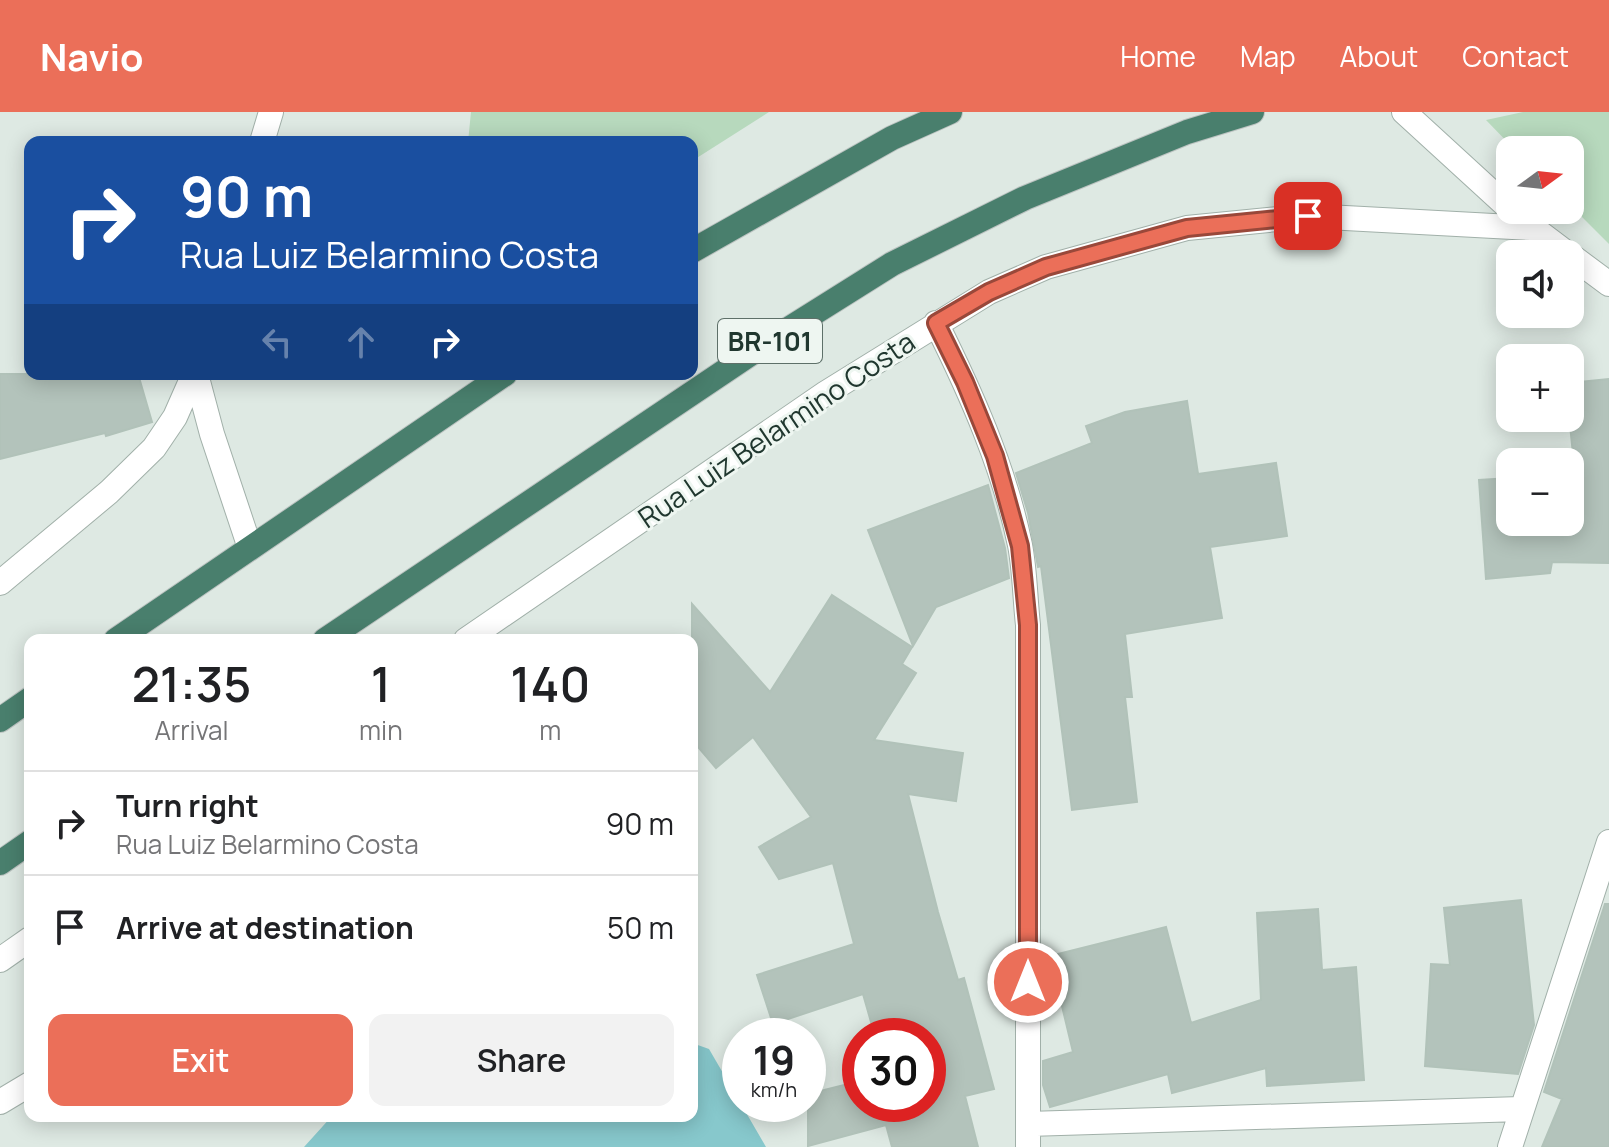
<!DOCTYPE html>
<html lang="en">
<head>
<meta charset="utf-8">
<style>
	:root { --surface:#fff; --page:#f2f2f2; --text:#202124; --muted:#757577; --line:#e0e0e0; --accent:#eb6f59 }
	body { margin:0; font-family:Manrope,sans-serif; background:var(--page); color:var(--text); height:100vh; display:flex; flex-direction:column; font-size:30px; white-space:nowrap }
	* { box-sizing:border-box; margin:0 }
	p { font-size:26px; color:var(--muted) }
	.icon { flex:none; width:44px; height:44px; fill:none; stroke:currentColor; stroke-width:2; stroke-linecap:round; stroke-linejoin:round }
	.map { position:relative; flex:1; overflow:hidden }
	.panel { position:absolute; left:24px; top:522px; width:674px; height:488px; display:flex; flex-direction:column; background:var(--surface); border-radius:16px; box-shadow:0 4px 20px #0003 }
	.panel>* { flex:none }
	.top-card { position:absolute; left:24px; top:24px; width:674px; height:244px; border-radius:16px; box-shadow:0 4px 20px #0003; background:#1a4fa0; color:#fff; overflow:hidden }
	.needle { width:52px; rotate:75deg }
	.fabs { position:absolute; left:1496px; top:24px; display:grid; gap:16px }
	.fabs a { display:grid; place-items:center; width:88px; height:88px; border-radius:16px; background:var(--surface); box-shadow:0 4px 20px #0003; font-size:40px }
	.speed { position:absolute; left:722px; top:906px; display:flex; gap:16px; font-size:40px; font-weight:700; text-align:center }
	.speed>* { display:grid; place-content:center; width:104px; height:104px; border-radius:50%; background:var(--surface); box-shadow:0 4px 20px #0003; line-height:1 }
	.speed small { font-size:20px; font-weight:400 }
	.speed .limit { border:12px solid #d22; background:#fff; color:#111 }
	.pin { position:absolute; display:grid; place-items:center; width:68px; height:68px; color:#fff; margin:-34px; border-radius:16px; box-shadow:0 4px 12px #0006 }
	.me { position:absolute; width:88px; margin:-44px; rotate:0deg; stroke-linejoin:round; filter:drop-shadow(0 0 6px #0008) }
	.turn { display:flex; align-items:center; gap:28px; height:168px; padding:0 24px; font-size:36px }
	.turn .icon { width:104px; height:104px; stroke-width:2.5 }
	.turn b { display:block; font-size:56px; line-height:68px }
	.lanes { display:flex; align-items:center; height:76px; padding:0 24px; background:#0003; justify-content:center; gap:40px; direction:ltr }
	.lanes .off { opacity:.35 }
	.eta { display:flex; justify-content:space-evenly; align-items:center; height:136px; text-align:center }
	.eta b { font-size:48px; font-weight:600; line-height:56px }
	.button { display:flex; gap:16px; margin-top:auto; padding:16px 24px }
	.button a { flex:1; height:92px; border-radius:16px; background:var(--accent); color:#fff; font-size:32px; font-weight:600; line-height:92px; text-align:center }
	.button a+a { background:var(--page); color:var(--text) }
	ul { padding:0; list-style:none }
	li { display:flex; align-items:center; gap:24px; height:104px; padding:0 24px; border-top:2px solid var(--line) }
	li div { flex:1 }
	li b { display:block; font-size:30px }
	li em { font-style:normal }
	header { display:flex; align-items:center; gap:48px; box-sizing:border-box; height:112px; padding:0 40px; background:var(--accent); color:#fff }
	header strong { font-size:38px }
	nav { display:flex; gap:44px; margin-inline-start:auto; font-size:28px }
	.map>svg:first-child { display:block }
</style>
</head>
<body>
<header>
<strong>Navio</strong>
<nav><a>Home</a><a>Map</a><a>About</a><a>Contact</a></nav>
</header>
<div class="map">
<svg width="1609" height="1035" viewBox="0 0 1609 1035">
	<rect width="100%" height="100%" fill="#dee9e3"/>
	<!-- green -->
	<path fill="#b7d9bd" d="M 471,0 L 769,0 L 692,49 L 692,30 L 468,30 Z
		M 1523,0 L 1609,0 L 1609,132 L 1570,93 L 1570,38 L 1515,38 L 1486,8 Z"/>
	<!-- water -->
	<path fill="#87c8cc" d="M 692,931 L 709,937 L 766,1035 L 304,1035 L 332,1004 L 692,1004 Z"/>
	<!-- building -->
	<path fill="#b3c3bb" stroke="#b1c2b9" stroke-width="2" d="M 0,262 L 138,262 L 152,310 L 106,324 L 105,321 L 0,347 Z
		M 1609,267 L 1609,451 L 1552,450 L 1550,461 L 1486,467 L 1479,368 L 1510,366 L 1510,410 L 1570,410 L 1570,362 L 1575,362 L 1570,313 L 1570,271 Z
		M 1187,289 L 1198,362 L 1276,351 L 1287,424 L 1210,435 L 1222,506 L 1125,522 L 1132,585 L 1125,585 L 1137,690 L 1072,698 L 1041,454 L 1038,455 L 1028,401 L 1016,361 L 1092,331 L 1086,314 L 1125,300 Z
		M 988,373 L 1005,436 L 1009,466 L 936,495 L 913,534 L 868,418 Z
		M 832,483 L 912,535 L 902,552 L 916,561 L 874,628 L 963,641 L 956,689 L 908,682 L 938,800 L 958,868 L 964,866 L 994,977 L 965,984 L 978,1035 L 892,1035 L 886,1013 L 808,1034 L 808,982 L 860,969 L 860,992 L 928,992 L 928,924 L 875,924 L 863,882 L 773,912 L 757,863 L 854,832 L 833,751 L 779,767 L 759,735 L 811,705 L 753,625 L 716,656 L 692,628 L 692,492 L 770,580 Z
		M 1521,788 L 1534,913 L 1518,962 L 1425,954 L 1431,852 L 1450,853 L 1444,796 Z
		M 1605,792 L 1609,792 L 1609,1035 L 1542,1035 L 1562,987 L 1544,980 Z
		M 1318,797 L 1322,858 L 1356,855 L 1364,968 L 1267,974 L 1266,956 L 1172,981 L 1168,962 L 1050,995 L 1043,973 L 1043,949 L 1073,940 L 1050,844 L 1166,815 L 1191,911 L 1261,888 L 1257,801 Z"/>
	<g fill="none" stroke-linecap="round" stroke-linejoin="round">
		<defs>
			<path id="minor" d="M 1404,0 L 1510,97
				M 262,30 L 271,0
				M 1519,105 L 1568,142
				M 1570,143 L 1609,172
				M 936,211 C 971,281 1004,355 1020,433 C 1025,459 1025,487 1028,513 L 1028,1035
				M 196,262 L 212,322 L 250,436
				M 0,471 L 109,380 L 154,336 L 175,305 L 194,262
				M 466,528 L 826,281 L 989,180 L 1046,155 L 1187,116 L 1308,104 L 1531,116
				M 0,848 L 30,827
				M 0,990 L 30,972
				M 1028,1012 L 1521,997
				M 1510,1035 L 1609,730"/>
			<path id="trunk" d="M 692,139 L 892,26 L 950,0
				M 116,528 L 505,262
				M 325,528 L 771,228 L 892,152 L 1025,86 L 1187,20 L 1252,0
				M 0,608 L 30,587
				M 0,751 L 30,730"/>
		</defs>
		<!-- minor casing -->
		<use href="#minor" stroke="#a1b0a9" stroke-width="26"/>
		<!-- trunk casing -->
		<use href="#trunk" stroke="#bcc3c1" stroke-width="26"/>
		<!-- minor -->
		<use href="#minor" stroke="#fff" stroke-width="24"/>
		<!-- trunk -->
		<use href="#trunk" stroke="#497f6d" stroke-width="24"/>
	</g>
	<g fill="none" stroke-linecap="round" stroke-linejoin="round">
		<defs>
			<path id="route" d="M 1028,870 L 1028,513 L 1020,434 L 995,344 L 965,270 L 936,211 L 989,180 L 1046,155 L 1187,116 L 1308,104"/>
		</defs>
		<!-- route casing -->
		<use href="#route" stroke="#99483a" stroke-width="20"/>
		<!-- route -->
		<use href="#route" stroke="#eb6f59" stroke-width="14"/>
	</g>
	<g text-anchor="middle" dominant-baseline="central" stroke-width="6" stroke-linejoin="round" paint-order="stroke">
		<!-- shield labels -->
		<rect fill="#eef6f1" stroke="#5e7069" stroke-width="2" x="718" y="207" width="104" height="44" rx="6"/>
		<g font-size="26" font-weight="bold" fill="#20372f">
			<text x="770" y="229">BR-101</text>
		</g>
		<!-- street labels -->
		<g font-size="28" fill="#20372f" stroke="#eef6f1">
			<text transform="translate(776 317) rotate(-34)">Rua Luiz Belarmino Costa</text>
		</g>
	</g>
</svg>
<div class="fabs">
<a><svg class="needle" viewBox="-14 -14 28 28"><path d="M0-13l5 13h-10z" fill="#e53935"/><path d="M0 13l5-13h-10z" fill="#757577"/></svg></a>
<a><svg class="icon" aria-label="sound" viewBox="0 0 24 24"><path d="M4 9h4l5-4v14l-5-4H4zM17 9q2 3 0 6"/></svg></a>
<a>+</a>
<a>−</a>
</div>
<div class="speed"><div>19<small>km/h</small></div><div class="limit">30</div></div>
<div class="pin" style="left:1308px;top:104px;background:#d93025"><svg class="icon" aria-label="arrive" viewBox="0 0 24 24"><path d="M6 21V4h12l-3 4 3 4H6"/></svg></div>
<svg class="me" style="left:1028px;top:870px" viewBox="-20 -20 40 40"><circle r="17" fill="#eb6f59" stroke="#fff" stroke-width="3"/><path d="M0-11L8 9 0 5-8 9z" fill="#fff"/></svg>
<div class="top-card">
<div class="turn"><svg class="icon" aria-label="right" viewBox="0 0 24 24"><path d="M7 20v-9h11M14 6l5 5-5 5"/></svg><div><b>90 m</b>Rua Luiz Belarmino Costa</div></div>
<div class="lanes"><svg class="icon off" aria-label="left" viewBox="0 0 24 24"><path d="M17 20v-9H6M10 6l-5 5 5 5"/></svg><svg class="icon off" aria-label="ahead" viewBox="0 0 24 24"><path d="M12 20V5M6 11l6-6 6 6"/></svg><svg class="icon" aria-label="right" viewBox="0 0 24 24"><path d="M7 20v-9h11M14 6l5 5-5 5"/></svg></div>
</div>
<section class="panel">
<div class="eta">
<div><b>21:35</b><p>Arrival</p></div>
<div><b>1</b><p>min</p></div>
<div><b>140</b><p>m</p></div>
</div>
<ul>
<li><svg class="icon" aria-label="right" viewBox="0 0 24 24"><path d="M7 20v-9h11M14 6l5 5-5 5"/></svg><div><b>Turn right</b><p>Rua Luiz Belarmino Costa</p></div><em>90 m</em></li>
<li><svg class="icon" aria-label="arrive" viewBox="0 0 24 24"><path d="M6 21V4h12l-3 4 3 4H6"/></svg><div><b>Arrive at destination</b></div><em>50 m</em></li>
</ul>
<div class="button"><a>Exit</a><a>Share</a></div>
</section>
</div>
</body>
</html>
